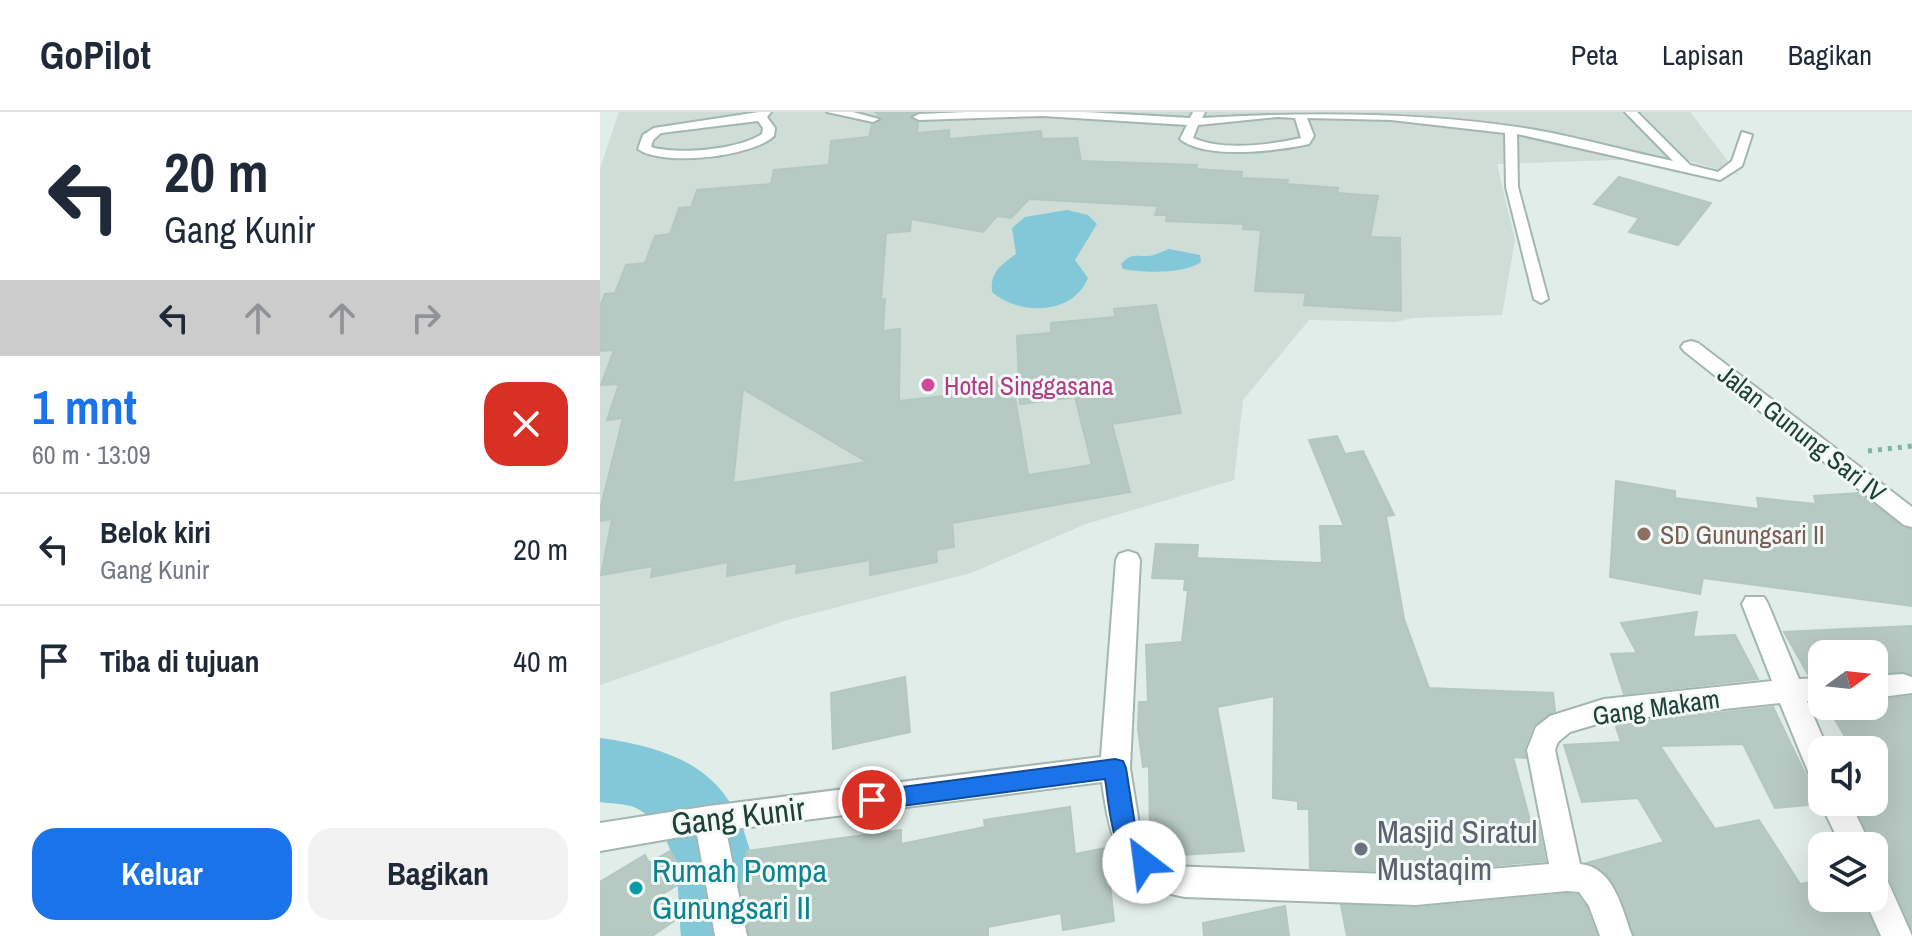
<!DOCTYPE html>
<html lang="id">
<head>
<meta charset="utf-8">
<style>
	:root { --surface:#fff; --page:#f2f2f3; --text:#1f2937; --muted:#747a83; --line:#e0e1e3; --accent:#1a73e8 }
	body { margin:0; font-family:"Archivo Narrow",sans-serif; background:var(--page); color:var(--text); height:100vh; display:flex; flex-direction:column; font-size:30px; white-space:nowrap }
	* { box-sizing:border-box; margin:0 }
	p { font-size:26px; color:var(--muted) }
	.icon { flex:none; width:44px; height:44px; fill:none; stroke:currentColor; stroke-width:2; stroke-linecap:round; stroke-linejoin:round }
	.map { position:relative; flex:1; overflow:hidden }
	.drawer { display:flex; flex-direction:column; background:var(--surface); width:600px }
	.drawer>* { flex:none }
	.top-card { background:#fff; color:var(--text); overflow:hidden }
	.needle { width:52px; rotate:75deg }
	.fabs { position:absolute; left:1208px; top:528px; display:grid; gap:16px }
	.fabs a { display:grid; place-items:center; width:80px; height:80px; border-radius:16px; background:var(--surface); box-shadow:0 8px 32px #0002; font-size:40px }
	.pin { position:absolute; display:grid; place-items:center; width:68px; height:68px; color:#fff; margin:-34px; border:4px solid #fff; border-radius:50%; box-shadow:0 2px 8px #0007 }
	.me { position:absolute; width:88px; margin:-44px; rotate:330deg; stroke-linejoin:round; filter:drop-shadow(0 0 6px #0008) }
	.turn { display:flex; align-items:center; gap:28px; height:168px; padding:0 32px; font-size:36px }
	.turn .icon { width:104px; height:104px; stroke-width:2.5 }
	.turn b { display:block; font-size:56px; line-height:68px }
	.lanes { display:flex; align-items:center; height:76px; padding:0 32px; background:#0003; justify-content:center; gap:40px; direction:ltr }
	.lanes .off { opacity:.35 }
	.round { display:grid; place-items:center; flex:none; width:84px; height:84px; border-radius:24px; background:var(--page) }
	.headline { display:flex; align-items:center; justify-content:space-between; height:136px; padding:0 32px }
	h1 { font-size:48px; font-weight:700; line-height:60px; color:var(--accent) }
	.button { display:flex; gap:16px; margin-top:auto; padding:16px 32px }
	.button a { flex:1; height:92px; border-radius:24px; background:var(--accent); color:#fff; font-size:32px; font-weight:700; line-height:92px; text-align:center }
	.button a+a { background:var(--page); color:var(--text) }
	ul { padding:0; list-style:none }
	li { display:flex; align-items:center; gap:24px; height:112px; padding:0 32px; border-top:2px solid var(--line) }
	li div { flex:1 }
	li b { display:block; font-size:30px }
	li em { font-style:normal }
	header { display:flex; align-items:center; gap:48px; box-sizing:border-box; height:112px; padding:0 40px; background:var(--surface); border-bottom:2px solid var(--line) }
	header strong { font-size:38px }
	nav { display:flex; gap:44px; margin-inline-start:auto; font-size:28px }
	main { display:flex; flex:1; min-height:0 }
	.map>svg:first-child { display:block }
</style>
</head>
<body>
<header>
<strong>GoPilot</strong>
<nav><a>Peta</a><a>Lapisan</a><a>Bagikan</a></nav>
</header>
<main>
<section class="drawer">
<div class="top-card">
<div class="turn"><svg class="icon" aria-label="left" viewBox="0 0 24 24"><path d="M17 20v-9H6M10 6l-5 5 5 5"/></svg><div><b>20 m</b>Gang Kunir</div></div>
<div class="lanes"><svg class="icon" aria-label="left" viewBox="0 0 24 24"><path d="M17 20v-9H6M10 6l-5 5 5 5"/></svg><svg class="icon off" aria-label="ahead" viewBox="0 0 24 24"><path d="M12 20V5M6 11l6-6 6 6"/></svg><svg class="icon off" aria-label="ahead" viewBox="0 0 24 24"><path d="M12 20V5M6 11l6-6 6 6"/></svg><svg class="icon off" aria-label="right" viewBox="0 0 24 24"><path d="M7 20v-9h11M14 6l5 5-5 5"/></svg></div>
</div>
<div class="headline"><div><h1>1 mnt</h1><p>60 m · 13:09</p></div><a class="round" style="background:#d93025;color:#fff"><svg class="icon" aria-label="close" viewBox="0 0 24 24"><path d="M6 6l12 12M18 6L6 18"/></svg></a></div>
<ul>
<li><svg class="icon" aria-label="left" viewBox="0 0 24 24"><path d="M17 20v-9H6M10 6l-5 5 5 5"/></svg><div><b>Belok kiri</b><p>Gang Kunir</p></div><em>20 m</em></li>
<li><svg class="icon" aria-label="arrive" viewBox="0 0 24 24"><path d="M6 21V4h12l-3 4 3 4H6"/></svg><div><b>Tiba di tujuan</b></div><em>40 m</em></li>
</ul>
<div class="button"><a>Keluar</a><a>Bagikan</a></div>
</section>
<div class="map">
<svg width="1312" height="824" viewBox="0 0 1312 824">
	<rect width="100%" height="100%" fill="#e1ede8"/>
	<!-- built -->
	<path fill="#cfddd7" d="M 19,0 L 1090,0 L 1139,63 L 1078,46 L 897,52 L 915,128 L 902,203 L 812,206 L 796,210 L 709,208 L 643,288 L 634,368 L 486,412 L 371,461 L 187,508 L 0,573 L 0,57 Z"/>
	<!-- water -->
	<path fill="#83c8d9" d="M 467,98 L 488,103 L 497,112 L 475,148 L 488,166 C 473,203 420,204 392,180 C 390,160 401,153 416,142 L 412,116 L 425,105 Z
		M 569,137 L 600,143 L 601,150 C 585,162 543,161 523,157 L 521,152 C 531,141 535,144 548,144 C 554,144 563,139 569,137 Z"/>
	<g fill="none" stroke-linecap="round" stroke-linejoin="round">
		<!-- river -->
		<path fill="#83c8d9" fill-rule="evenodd" d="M 0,626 C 134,644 149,701 165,824 L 81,824 C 78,780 81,722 38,697 C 28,691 11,692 0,690 Z"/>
	</g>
	<!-- building -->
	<path fill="#b6c9c2" stroke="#b3c8c0" stroke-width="2" fill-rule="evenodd" d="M 275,0 L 316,0 L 310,6 L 318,11 L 317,21 L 349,18 L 349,27 L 441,19 L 442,27 L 477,26 L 481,49 L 597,53 L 596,57 L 642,60 L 641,66 L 688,68 L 687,72 L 738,76 L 737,81 L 778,84 L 770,125 L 800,126 L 801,199 L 704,193 L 706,181 L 655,179 L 661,118 L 643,117 L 644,112 L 566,109 L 567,103 L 555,103 L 558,94 L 429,87 L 411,106 L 397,104 L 383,120 L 311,107 L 310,119 L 286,121 L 281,188 L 285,187 L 283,219 L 300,217 L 299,289 L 370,281 L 371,273 L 412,268 L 428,363 L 492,353 L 475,285 L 420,292 L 417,224 L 451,221 L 451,211 L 515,205 L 514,197 L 556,193 L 581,301 L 512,312 L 530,380 L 352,411 L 354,435 L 336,438 L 337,450 L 270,463 L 270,448 L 196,461 L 197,451 L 127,464 L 128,450 L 51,465 L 53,454 L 1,463 L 12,407 L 0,409 L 0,398 L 23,306 L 7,308 L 19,272 L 1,273 L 14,238 L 0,239 L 0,194 L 5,182 L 15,181 L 26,153 L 45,151 L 55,124 L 70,122 L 79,96 L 91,95 L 97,78 L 171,72 L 174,58 L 229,53 L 231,29 L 269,25 L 272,13 L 282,8 ZM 143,277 L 267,350 L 133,371 Z
		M 1019,65 L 1111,91 L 1078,133 L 1029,120 L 1039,106 L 994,92 Z
		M 737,324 L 745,342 L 763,339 L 794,403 L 786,404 L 804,507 L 829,576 L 953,581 L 955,599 L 933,614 L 924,637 L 926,646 L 913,645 L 931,712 L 938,712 L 945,749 L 816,760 L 710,756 L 709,697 L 698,697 L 698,689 L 673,686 L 674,584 L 617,595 L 644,739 L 564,744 L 550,725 L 549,654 L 543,655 L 538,617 L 539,590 L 548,590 L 546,533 L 582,530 L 588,478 L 584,478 L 585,467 L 552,466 L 556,432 L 598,433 L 597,446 L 722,451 L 720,414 L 744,414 L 709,328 Z
		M 1016,369 L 1075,379 L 1075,386 L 1159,397 L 1157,386 L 1216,392 L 1214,384 L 1259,381 L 1302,415 L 1312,418 L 1312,494 L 1103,466 L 1100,482 L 1010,465 Z
		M 1097,500 L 1093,525 L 1135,523 L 1158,567 L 1024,582 L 1011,542 L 1037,541 L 1021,511 Z
		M 1312,514 L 1312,562 L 1274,561 L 1274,542 L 1222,542 L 1222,563 L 1209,564 L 1184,520 Z
		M 305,565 L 310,620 L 233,637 L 231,581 Z
		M 1312,584 L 1312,817 L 1288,762 L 1277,757 L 1274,733 L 1253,690 L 1284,690 L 1274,673 L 1274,638 L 1253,638 L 1227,594 L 1274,594 L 1274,589 Z
		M 1173,595 L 1209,670 L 1220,684 L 1218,692 L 1175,696 L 1143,632 L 1060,634 L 1115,717 L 1159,708 L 1200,772 L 1222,768 L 1222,786 L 1261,786 L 1278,824 L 1035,824 L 1011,767 L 987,751 L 1064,730 L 1038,686 L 982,690 L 964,633 L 1021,630 L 1015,612 Z
		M 470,695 L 475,742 L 506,736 L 514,809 L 463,818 L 461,801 L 388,815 L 388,824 L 150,824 L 141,779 L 147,739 L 301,718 L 301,732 L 385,715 L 384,708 Z
		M 70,739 L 87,767 L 63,782 L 77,807 L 52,824 L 0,824 L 0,770 L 45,743 L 49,751 Z
		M 967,782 L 977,783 L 986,795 L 997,824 L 747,824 L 741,793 L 816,796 Z
		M 685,794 L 689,824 L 604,824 L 603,811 Z"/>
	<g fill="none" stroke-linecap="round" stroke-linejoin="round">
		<defs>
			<path id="service" d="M 159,0 L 171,0 L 167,5 L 175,16 L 174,24 C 152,45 62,55 38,37 L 43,23 L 54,16 ZM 158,9 L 163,16 L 162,22 C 138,38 78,43 51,35 L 53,28 L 61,21 Z
				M 227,0 L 253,0 L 279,7 L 273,10 Z
				M 367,0 L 485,0 L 590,6 L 593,0 L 605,0 L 602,6 C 709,0 824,0 930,17 C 978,25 1025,39 1073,49 L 1025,0 L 1037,0 L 1090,53 L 1118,60 L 1132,49 L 1142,20 L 1152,23 L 1142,54 L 1120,68 L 917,22 L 918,75 L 948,187 L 941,191 L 934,187 L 906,75 L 905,21 L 791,8 L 707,6 L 714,24 L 709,32 C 678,39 605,48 580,27 L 587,13 L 443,4 L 319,8 L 313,5 L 319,2 ZM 678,5 L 695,6 L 701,26 C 669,33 623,39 593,26 L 598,13 Z"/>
			<path id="minor" d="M 1091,229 L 1098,231 L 1312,395 L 1312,415 L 1304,413 L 1084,239 L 1081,235 L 1084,231 Z
				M 528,439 L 537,442 L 540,448 L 530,656 L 540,718 L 569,754 L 816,763 L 949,752 L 927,638 L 936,615 L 950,604 L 1004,587 L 1172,569 L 1142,492 L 1146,485 L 1164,485 L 1168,492 L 1199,567 L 1222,566 L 1222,588 L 1207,589 L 1228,638 L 1222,638 L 1222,672 L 1212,669 L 1180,591 L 1004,610 L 970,620 L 958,630 L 955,638 L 980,752 C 1014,755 1022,797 1032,824 L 1000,824 L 989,794 L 979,780 L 967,779 L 816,793 L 585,785 C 520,774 510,728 502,670 L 126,718 L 147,824 L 115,824 L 97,722 L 0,739 L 0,711 L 109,694 L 501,645 L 516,448 L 519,442 Z
				M 1303,562 L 1312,565 L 1312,581 L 1274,586 L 1274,564 Z
				M 1222,686 L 1222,690 L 1250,690 L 1271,734 L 1241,734 L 1220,690 Z
				M 1274,759 L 1285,763 L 1312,824 L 1281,824 L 1264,786 L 1274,786 Z"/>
		</defs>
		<!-- service casing -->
		<use href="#service" stroke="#a3b6b0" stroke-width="4"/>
		<!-- minor casing -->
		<use href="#minor" stroke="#a3b6b0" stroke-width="4"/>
		<!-- path -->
		<path stroke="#7eb5a6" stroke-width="5" stroke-dasharray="4 6" stroke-linecap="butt" d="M 1268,339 L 1312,334"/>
		<!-- service -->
		<use href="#service" fill="#fff" fill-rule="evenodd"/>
		<!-- minor -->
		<use href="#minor" fill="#fff" fill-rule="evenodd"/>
	</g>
	<!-- route -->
	<path fill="#1a73e8" stroke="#114b97" stroke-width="2" d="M 515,647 L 523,649 L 526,656 L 536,719 L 555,750 L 552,757 L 544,760 C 510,748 510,696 505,667 L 272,698 L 264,695 L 260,688 L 264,681 L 272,679 Z"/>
	<!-- markers -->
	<circle fill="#d1479c" stroke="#f2f9f6" stroke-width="3" cx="328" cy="273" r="8"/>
	<circle fill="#8d6e63" stroke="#f2f9f6" stroke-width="3" cx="1044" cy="422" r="8"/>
	<circle fill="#6b7280" stroke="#f2f9f6" stroke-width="3" cx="761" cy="737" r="8"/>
	<circle fill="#0f9aa8" stroke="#f2f9f6" stroke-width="3" cx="36" cy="776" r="8"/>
	<g text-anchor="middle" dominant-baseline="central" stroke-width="6" stroke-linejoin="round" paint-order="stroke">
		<!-- hotel labels -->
		<g font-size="26" fill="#b23c85" stroke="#f2f9f6" text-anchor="start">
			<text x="344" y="273">Hotel Singgasana</text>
		</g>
		<!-- street labels -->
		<g font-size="26" fill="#1f4039" stroke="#f2f9f6">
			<text transform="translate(1202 321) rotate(38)">Jalan Gunung Sari IV</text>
			<text transform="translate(1056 595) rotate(-8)">Gang Makam</text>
		</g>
		<!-- education labels -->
		<g font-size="26" fill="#785e54" stroke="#f2f9f6" text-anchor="start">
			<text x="1060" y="422">SD Gunungsari II</text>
		</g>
		<!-- near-street labels -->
		<g font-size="32" fill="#1f4039" stroke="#f2f9f6">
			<text transform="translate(138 704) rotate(-7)">Gang Kunir</text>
		</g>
		<!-- near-worship labels -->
		<g font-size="32" fill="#5b616d" stroke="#f2f9f6" text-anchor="start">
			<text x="777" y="719">Masjid Siratul<tspan x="777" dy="37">Mustaqim</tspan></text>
		</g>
		<!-- near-culture labels -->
		<g font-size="32" fill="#0d838f" stroke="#f2f9f6" text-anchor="start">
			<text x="52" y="758">Rumah Pompa<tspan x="52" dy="37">Gunungsari II</tspan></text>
		</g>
	</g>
</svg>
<div class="fabs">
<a><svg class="needle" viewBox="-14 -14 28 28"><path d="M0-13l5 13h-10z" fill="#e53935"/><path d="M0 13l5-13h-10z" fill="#747a83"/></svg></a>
<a><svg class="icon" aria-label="sound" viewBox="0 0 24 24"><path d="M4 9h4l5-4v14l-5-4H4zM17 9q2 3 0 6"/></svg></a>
<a><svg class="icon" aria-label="layers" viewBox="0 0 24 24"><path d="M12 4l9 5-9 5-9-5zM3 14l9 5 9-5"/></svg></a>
</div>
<div class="pin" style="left:272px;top:688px;background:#d93025"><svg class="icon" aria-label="arrive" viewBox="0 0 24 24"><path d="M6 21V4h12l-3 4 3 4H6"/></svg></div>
<svg class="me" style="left:544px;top:750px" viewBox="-20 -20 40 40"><circle r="19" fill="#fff"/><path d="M0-13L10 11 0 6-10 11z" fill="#1a73e8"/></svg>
</div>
</main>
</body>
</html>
